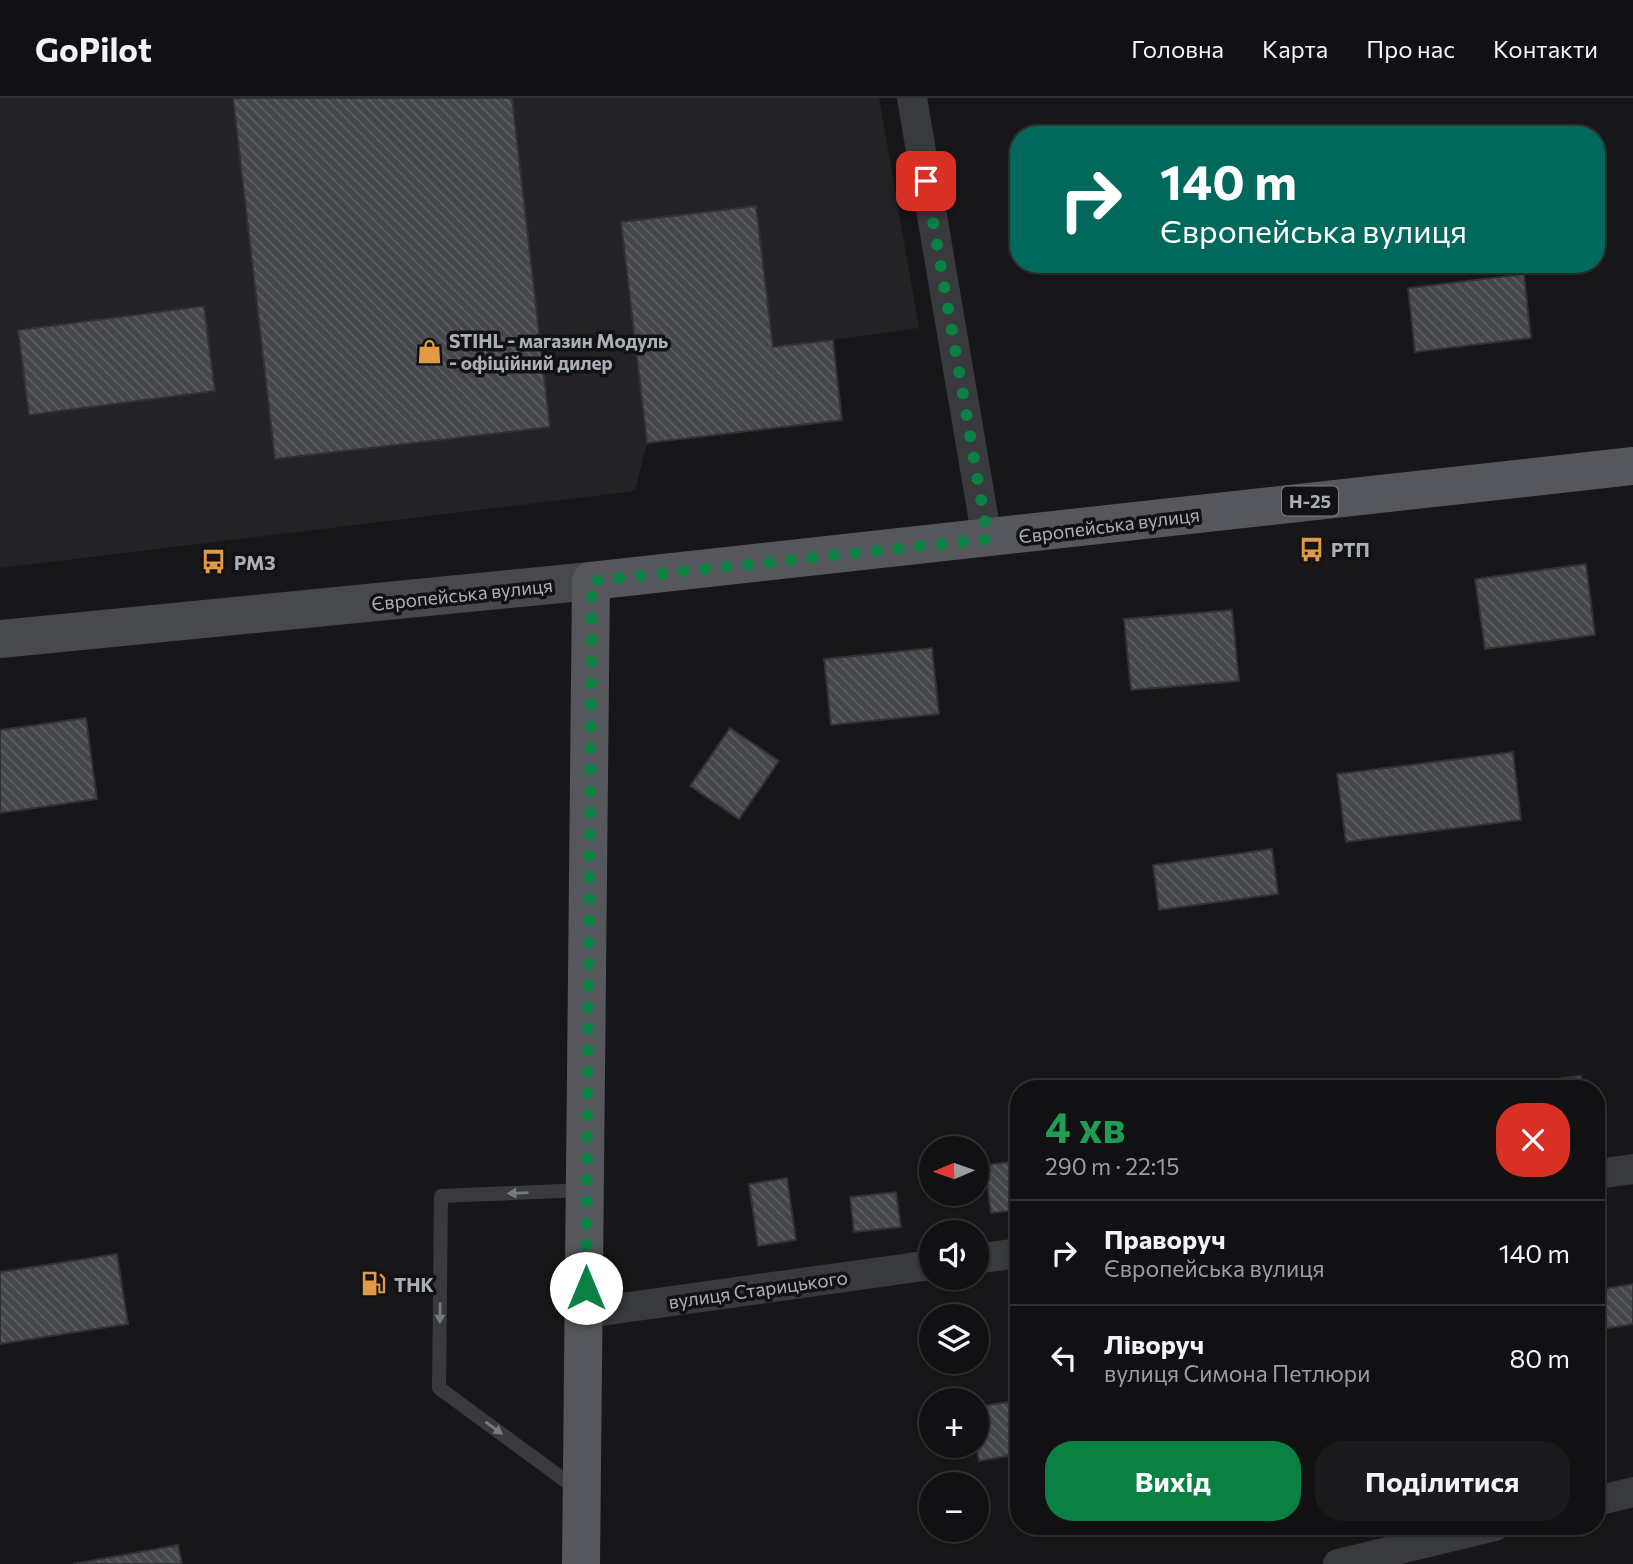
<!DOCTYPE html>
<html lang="uk">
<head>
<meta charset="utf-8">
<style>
	:root { --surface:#111113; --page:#1a1a1c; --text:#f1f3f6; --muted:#9c9da0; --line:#303133; --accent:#0b8043 }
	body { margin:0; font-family:Commissioner,sans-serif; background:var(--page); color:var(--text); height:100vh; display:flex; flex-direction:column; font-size:26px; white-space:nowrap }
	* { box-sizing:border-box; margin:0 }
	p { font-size:23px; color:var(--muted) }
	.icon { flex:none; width:38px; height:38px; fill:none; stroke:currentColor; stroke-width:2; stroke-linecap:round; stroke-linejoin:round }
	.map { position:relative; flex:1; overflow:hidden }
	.sheet { position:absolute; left:1010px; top:982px; width:595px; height:455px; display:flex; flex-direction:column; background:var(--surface); border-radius:28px; box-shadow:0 2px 5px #0004,0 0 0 2px var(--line) }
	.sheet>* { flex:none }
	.banner { position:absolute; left:1010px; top:28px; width:595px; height:147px; border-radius:28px; box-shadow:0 2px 5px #0004,0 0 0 2px var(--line); background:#00695c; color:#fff; overflow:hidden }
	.needle { width:46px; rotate:268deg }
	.controls { position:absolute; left:919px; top:1038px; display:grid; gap:14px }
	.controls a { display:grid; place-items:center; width:70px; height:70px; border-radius:50%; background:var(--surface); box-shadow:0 2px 5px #0004,0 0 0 2px var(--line); font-size:35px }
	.pin { position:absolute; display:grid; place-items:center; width:60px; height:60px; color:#fff; margin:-30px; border-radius:14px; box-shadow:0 4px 10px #0006 }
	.me { position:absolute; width:77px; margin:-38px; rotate:0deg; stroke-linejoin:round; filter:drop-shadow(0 0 5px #0008) }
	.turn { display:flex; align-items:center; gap:24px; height:147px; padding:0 35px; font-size:32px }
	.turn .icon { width:91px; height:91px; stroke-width:2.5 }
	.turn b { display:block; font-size:49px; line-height:60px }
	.round { display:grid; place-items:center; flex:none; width:74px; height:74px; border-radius:28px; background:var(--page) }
	.overview { display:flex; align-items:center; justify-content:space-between; height:119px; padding:0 35px }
	h1 { font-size:42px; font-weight:700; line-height:52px; color:#1e9e55 }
	.cta { display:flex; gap:14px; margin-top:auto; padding:14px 35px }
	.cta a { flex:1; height:80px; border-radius:28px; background:var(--accent); color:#fff; font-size:28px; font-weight:700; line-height:80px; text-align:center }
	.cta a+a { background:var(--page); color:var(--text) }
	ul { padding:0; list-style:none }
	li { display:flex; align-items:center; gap:21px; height:105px; padding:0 35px; border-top:2px solid var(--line) }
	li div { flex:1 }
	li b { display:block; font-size:26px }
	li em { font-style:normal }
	header { display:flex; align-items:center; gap:42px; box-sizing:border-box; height:98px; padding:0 35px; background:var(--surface); border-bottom:2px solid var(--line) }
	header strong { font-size:33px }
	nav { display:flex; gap:38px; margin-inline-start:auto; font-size:24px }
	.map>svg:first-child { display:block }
</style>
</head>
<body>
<header>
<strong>GoPilot</strong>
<nav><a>Головна</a><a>Карта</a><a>Про нас</a><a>Контакти</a></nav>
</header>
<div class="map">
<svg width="1633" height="1466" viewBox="0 0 1633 1466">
	<defs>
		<pattern id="building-back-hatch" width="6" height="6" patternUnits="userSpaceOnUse" patternTransform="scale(1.75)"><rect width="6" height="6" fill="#46474b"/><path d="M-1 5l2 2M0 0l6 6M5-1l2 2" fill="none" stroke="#5e5f63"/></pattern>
	</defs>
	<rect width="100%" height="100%" fill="#171719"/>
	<!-- built -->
	<path fill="#232326" d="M 0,0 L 879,0 L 919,230 L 833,242 L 842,322 L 647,345 L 635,393 L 0,470 Z"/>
	<!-- building -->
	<path fill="url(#building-back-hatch)" stroke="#313234" stroke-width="2" d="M 233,0 L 512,0 L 550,329 L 275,361 Z
		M 756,108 L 773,249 L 833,242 L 842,322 L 647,345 L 621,124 Z
		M 1524,176 L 1531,240 L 1415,254 L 1408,190 Z
		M 204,208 L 215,293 L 29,317 L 18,232 Z
		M 1586,466 L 1595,537 L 1485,551 L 1475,481 Z
		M 1232,512 L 1239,583 L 1131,592 L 1124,521 Z
		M 932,550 L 939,616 L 831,627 L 824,561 Z
		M 86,620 L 97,701 L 0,715 L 0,632 Z
		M 730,630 L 779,663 L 739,721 L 690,688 Z
		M 1513,654 L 1521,722 L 1346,744 L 1337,676 Z
		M 1272,751 L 1278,796 L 1159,812 L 1153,767 Z
		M 1581,978 L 1582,990 L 1521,990 L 1520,986 Z
		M 1018,1063 L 1018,1112 L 991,1115 L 985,1067 Z
		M 787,1080 L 796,1142 L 758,1148 L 749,1086 Z
		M 896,1094 L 901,1129 L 854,1134 L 850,1099 Z
		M 117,1156 L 128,1226 L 0,1246 L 0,1174 Z
		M 1633,1186 L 1633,1226 L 1596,1232 L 1596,1192 Z
		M 1014,1303 L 1018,1329 L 1018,1356 L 979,1363 L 976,1348 L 976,1309 Z
		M 178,1447 L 182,1466 L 73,1466 Z"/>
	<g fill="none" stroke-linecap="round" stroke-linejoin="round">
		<!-- lane -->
		<path stroke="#383a3d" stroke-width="14" d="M 578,1392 L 439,1290 L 441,1098 L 585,1092"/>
		<!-- street -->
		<path stroke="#383a3d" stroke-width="30" d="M 912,0 L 987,441
			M 1596,1076 L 1633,1071
			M 976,1161 L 1018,1155
			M 586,1215 L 931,1167
			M 1596,1403 L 1633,1394
			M 1338,1466 L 1495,1428"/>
		<!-- secondary -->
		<path stroke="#47494d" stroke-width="38" d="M 0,541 L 591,483"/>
		<!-- primary -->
		<path stroke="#55575c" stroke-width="38" d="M 581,1466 L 591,483 L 1633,368"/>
	</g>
	<!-- one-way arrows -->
	<defs><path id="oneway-solid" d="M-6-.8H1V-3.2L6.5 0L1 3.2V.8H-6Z" transform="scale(1.75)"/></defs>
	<g fill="#777b80">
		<use href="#oneway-solid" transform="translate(518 1095) rotate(178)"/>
		<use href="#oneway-solid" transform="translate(440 1215) rotate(91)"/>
		<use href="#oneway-solid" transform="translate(494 1330) rotate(36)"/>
	</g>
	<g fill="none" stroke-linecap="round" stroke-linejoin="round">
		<!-- route -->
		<path stroke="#0b8043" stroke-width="12" stroke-dasharray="0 21.6" d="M 586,1190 L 592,483 L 988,441 L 926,83"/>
	</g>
	<!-- icons -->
	<defs>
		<symbol id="shop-bare" viewBox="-9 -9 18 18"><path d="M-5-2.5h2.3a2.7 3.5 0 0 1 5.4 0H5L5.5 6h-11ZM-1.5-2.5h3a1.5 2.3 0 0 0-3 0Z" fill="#e19a46" stroke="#121214" stroke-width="2.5" paint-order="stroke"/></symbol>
		<symbol id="bus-bare" viewBox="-9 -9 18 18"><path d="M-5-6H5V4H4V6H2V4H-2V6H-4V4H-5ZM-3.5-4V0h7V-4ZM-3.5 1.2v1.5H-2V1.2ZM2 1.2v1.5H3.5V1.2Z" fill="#e19a46" stroke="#121214" stroke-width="2.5" paint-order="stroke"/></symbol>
		<symbol id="fuel-bare" viewBox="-9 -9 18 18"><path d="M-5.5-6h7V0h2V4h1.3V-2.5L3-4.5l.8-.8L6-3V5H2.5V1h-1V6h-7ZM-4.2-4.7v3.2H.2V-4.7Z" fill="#e19a46" stroke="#121214" stroke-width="2.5" paint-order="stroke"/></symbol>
	</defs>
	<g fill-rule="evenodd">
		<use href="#shop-bare" x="412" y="236" width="35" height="35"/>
		<use href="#bus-bare" x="1294" y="434" width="35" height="35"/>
		<use href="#bus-bare" x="196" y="446" width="35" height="35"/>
		<use href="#fuel-bare" x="356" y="1168" width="35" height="35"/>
	</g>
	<g text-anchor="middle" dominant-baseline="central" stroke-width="7" stroke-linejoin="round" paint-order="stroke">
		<!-- shield labels -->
		<rect fill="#121214" stroke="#7c8186" stroke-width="2" x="1282" y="388.5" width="56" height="29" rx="5"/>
		<g font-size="18" font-weight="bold" fill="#aab0b7">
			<text x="1310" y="403">Н-25</text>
		</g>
		<!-- poi labels -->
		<g font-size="19" font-weight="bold" fill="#aab0b7" stroke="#121214" text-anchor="start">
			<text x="449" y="242">STIHL - магазин Модуль<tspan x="449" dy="22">- офіційний дилер</tspan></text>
			<text x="1331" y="451">РТП</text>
			<text x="234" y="464">РМЗ</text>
			<text x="394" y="1186">ТНК</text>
		</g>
		<!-- street labels -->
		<g font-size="19" fill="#aab0b7" stroke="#121214">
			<text transform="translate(1109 427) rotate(-7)">Європейська вулиця</text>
			<text transform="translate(462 496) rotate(-6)">Європейська вулиця</text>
			<text transform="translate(758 1191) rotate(-8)">вулиця Старицького</text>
		</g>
	</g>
</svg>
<div class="controls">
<a><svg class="needle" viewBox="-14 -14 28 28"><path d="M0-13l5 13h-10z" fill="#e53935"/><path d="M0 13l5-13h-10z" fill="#9c9da0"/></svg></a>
<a><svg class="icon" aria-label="sound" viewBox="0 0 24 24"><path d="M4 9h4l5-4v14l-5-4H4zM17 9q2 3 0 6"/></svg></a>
<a><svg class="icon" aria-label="layers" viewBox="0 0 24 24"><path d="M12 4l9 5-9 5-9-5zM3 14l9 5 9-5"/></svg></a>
<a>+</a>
<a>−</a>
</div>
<div class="pin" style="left:926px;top:83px;background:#d93025"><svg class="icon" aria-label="arrive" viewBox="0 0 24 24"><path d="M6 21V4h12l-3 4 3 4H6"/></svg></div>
<svg class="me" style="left:586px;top:1190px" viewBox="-20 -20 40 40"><circle r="19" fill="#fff"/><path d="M0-13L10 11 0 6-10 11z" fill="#0b8043"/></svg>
<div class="banner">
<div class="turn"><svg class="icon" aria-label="right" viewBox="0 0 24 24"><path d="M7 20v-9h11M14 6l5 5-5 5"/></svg><div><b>140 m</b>Європейська вулиця</div></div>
</div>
<section class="sheet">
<div class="overview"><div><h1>4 хв</h1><p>290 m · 22:15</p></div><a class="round" style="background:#d93025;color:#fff"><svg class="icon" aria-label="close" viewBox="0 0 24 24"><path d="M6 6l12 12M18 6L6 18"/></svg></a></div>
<ul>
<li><svg class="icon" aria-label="right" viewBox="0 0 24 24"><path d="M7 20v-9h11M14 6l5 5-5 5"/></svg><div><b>Праворуч</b><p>Європейська вулиця</p></div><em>140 m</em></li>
<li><svg class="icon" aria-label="left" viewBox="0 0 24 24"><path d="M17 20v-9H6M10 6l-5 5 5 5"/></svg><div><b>Ліворуч</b><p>вулиця Симона Петлюри</p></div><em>80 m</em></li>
</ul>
<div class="cta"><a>Вихід</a><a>Поділитися</a></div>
</section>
</div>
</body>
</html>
